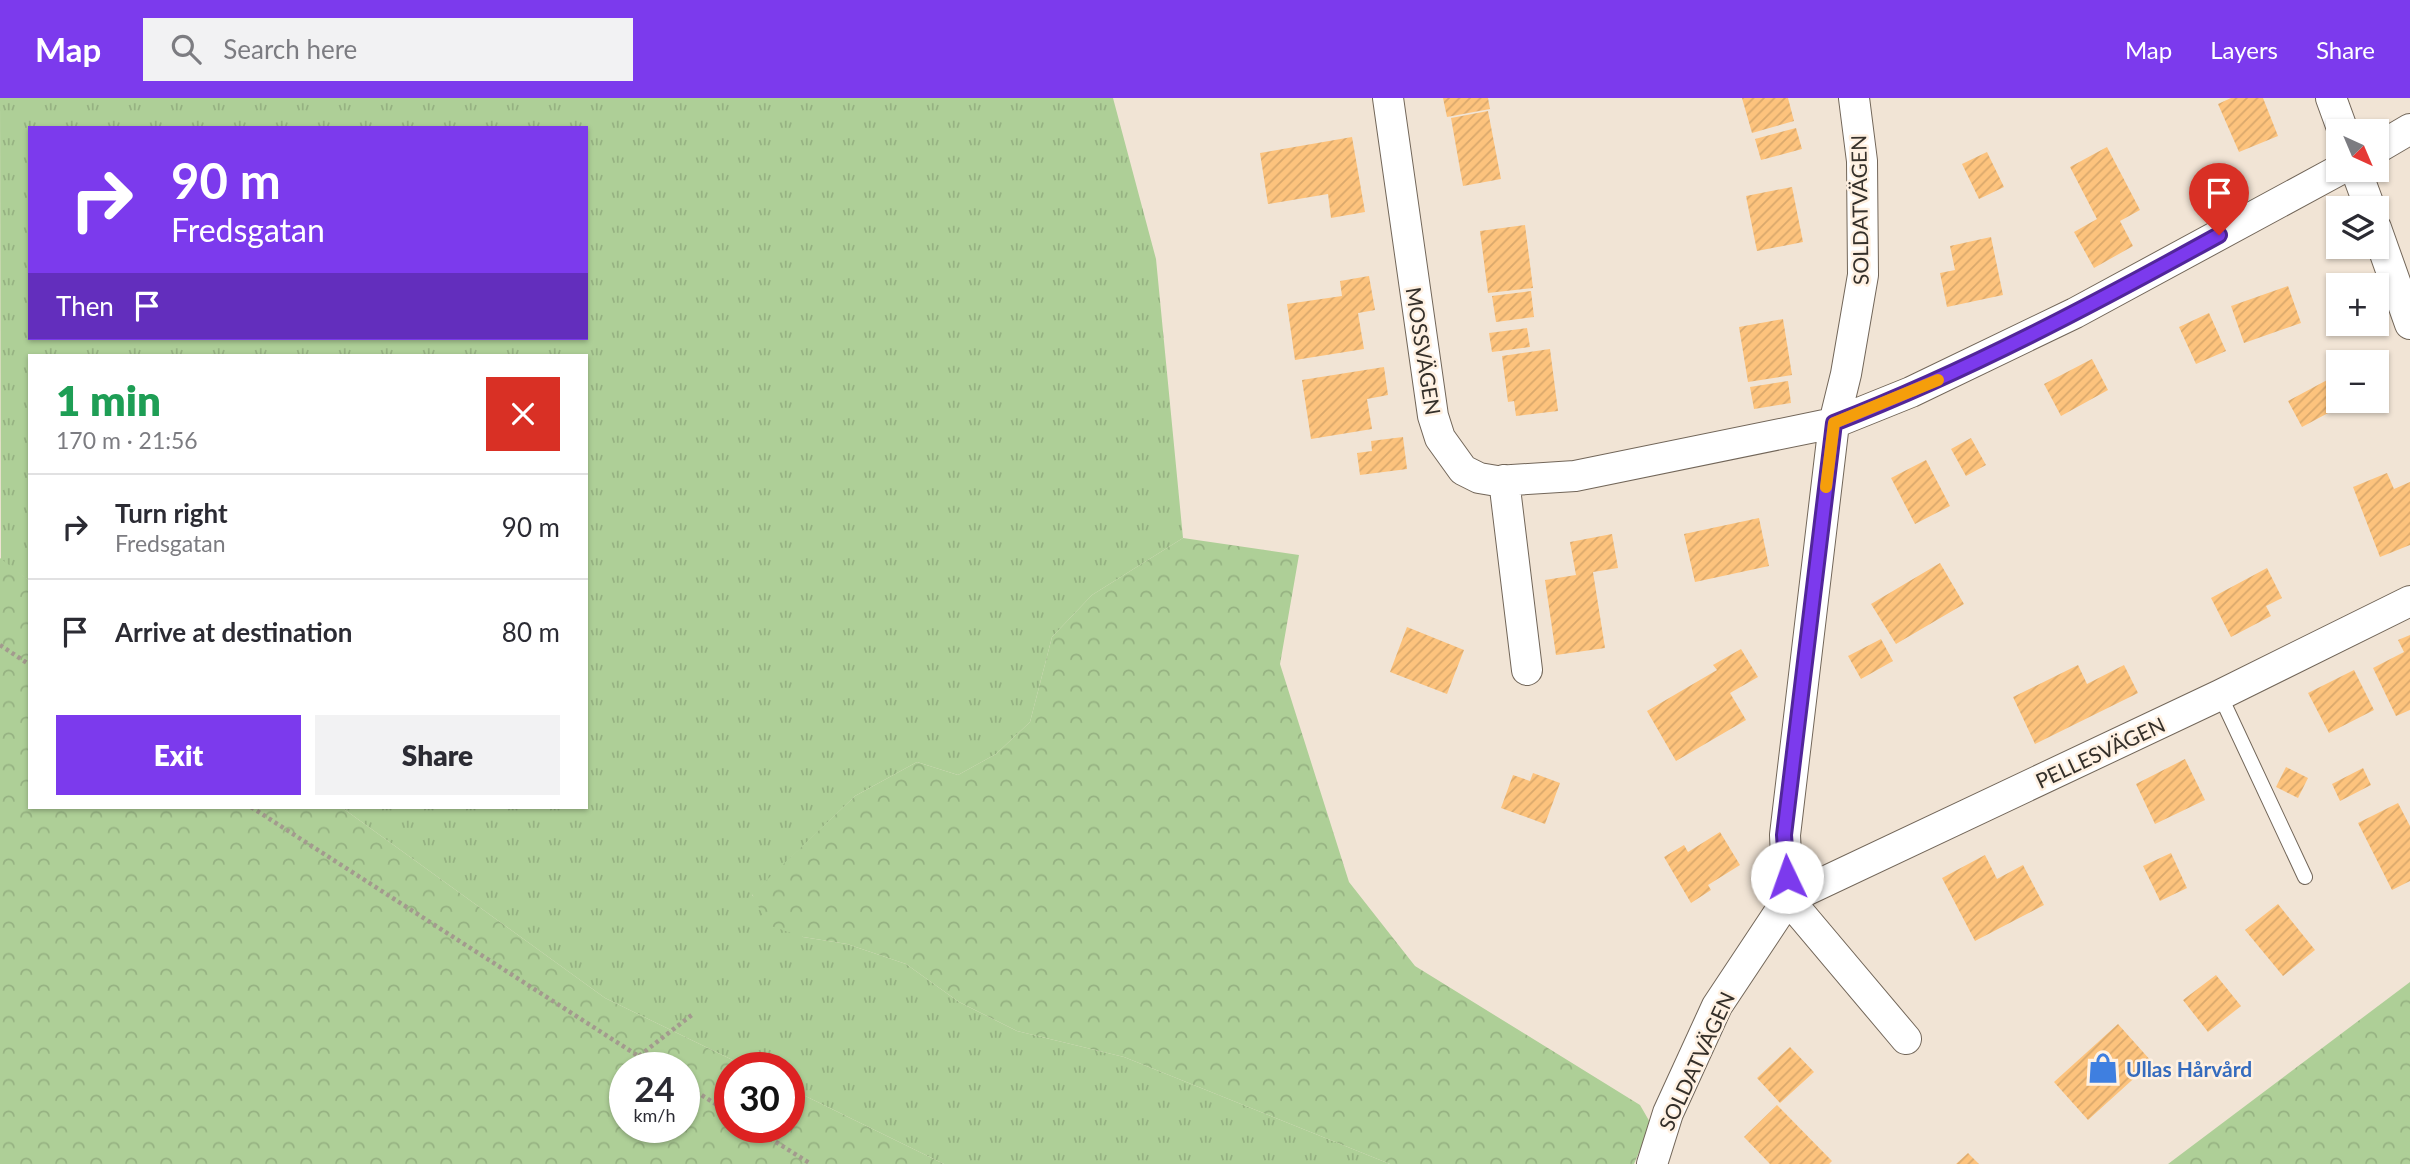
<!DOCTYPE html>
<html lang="en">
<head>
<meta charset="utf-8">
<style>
	:root { --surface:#fff; --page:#f2f2f3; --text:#2b2b33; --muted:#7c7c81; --line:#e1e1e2; --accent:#7c3aed }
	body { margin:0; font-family:Lato,sans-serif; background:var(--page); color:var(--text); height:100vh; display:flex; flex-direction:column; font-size:26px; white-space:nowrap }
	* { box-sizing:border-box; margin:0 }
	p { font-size:23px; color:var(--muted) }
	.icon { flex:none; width:38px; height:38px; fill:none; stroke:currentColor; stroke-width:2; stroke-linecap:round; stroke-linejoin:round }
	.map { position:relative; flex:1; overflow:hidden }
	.drawer { position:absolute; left:28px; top:256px; width:560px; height:455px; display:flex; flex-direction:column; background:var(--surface); border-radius:0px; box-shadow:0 2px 5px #0004 }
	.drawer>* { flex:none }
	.top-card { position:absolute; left:28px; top:28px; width:560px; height:214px; border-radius:0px; box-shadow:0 2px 5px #0004; background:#7c3aed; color:#fff; overflow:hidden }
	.needle { width:46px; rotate:136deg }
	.tools { position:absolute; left:2326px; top:21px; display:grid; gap:14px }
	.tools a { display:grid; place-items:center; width:63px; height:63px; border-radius:0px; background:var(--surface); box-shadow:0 2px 5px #0004; font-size:35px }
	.speed { position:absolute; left:609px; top:954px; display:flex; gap:14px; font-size:35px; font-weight:700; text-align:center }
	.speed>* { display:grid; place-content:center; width:91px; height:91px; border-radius:50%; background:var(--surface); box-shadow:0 2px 5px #0004; line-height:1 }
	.speed small { font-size:18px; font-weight:400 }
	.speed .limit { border:10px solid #d22; background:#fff; color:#111 }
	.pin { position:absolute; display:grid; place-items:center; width:60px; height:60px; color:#fff; margin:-72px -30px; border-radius:50% 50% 50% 0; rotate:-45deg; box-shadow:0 0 7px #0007 }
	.pin .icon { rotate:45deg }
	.me { position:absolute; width:77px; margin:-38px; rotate:357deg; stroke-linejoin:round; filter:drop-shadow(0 0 5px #0008) }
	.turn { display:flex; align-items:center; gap:24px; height:147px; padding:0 28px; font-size:32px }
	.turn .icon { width:91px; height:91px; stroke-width:2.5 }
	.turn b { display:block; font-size:49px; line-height:60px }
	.then { display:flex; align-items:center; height:66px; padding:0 28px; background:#0003; gap:14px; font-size:26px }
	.round { display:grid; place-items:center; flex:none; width:74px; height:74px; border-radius:0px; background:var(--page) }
	.summary { display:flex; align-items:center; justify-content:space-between; height:119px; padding:0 28px }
	h1 { font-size:42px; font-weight:800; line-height:52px; color:#1e9e55 }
	.button { display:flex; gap:14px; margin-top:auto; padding:14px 28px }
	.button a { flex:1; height:80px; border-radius:0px; background:var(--accent); color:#fff; font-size:28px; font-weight:800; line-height:80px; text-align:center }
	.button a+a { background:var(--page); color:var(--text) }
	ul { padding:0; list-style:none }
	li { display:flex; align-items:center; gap:21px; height:105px; padding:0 28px; border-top:2px solid var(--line) }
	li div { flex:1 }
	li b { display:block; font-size:26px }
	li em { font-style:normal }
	header { display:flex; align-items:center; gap:42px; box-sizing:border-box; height:98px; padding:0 35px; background:var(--accent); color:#fff }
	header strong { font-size:33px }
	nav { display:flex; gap:38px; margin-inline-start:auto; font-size:24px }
	.search { width:490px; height:63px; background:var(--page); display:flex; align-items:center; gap:18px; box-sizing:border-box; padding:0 24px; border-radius:0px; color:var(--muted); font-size:26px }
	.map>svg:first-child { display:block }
</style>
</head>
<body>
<header>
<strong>Map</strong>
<div class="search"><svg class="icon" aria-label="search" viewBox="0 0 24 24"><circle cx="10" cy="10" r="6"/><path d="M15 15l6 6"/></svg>Search here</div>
<nav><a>Map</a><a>Layers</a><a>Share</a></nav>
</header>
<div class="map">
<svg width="2410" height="1066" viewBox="0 0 2410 1066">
	<defs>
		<pattern id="grass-tufts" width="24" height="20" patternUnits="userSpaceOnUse" patternTransform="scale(1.75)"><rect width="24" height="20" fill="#aecf97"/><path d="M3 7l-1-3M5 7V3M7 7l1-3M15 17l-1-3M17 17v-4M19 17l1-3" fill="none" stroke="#96b282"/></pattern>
		<pattern id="forest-crowns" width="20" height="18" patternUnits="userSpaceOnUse" patternTransform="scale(1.75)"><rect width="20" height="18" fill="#aecf97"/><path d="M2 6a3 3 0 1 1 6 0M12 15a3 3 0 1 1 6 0" fill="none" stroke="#96b282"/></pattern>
		<pattern id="building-hatch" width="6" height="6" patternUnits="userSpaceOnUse" patternTransform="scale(1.75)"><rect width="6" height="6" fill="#fdc37d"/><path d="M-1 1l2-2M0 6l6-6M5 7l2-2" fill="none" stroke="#d9a86c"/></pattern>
	</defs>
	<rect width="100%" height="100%" fill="#f1e4d5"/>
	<!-- grass -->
	<path fill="url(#grass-tufts)" fill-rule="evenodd" d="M 0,0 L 1113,0 L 1156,161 L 1183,440 L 1092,497 L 1052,539 L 1030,624 L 996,656 L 958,677 L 917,664 L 855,698 L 752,797 L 803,839 L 847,846 L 906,866 L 959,904 L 1017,933 L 1124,959 L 1390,1066 L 944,1066 L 789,990 L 789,970 L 747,969 L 605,900 L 341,709 L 586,709 L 586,257 L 30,257 L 30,483 L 1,463 ZM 30,30 L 586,30 L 586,240 L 30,240 Z"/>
	<!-- forest -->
	<path fill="url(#forest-crowns)" fill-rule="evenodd" d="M 1183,440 L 1299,457 L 1280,566 L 1349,784 L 1415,868 L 1640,1007 L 1651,1026 L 1634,1066 L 1390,1066 L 1124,959 L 1017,933 L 959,904 L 906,866 L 847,846 L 803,839 L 768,827 L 752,796 L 855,698 L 917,664 L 958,677 L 996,656 L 1030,624 L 1052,539 L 1092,497 Z
		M 0,460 L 30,483 L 30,709 L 341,709 L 605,900 L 747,969 L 730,970 L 730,1029 L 789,1029 L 789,990 L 944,1066 L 0,1066 ZM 625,970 L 684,970 L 684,1029 L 625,1029 Z
		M 2410,884 L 2410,1066 L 2168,1066 Z"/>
	<!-- building -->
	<path fill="url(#building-hatch)" d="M 1443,0 L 1488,0 L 1490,11 L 1447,19 Z
		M 1742,0 L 1788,0 L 1794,23 L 1752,35 Z
		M 2231,0 L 2263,0 L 2278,38 L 2239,54 L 2218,6 Z
		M 1488,13 L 1501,81 L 1463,88 L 1451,20 Z
		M 1796,30 L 1802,51 L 1761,62 L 1755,41 Z
		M 1352,39 L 1365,114 L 1331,120 L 1328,96 L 1268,106 L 1260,55 Z
		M 2107,49 L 2140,112 L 2120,123 L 2133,148 L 2094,170 L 2074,134 L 2097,121 L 2070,69 Z
		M 1987,54 L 2004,89 L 1979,101 L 1962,66 Z
		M 1792,89 L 1803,144 L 1757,153 L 1746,98 Z
		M 1525,127 L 1533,190 L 1488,195 L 1480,133 Z
		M 1991,139 L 2003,197 L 1947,209 L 1940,175 L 1955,172 L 1950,148 Z
		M 1369,178 L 1375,212 L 1358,215 L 1364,251 L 1295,262 L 1287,206 L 1342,198 L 1340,183 Z
		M 2288,188 L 2301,225 L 2244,245 L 2231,208 Z
		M 1531,193 L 1534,219 L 1496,224 L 1492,198 Z
		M 2209,215 L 2226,253 L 2196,266 L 2179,229 Z
		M 1783,221 L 1792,277 L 1748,284 L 1739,229 Z
		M 1527,230 L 1530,249 L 1492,254 L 1489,235 Z
		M 1550,251 L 1558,313 L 1516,318 L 1514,303 L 1508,304 L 1502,258 Z
		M 2092,261 L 2108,292 L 2061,318 L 2044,286 Z
		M 1384,269 L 1388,297 L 1367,301 L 1372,331 L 1311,341 L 1302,282 Z
		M 2329,281 L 2338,303 L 2343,307 L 2302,329 L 2288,303 Z
		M 1788,283 L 1791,305 L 1754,311 L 1750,289 Z
		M 1403,339 L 1407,371 L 1360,377 L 1357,355 L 1372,353 L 1371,343 Z
		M 1971,340 L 1986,367 L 1966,378 L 1951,351 Z
		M 1926,362 L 1950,408 L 1915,426 L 1891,380 Z
		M 2387,375 L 2394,391 L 2410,384 L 2410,447 L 2380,459 L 2353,389 Z
		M 1759,420 L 1769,468 L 1695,484 L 1684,436 Z
		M 1612,436 L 1618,470 L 1593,474 L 1605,550 L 1556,557 L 1545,482 L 1576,477 L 1570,444 Z
		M 1940,465 L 1964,506 L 1896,546 L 1871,506 Z
		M 2267,470 L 2282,500 L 2266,508 L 2271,518 L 2231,539 L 2211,500 Z
		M 1407,529 L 1464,552 L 1447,596 L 1390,574 Z
		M 2410,537 L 2410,612 L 2396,618 L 2373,570 L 2404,554 L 2398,542 Z
		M 1881,541 L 1893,563 L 1861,581 L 1848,558 Z
		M 1741,551 L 1758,579 L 1730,595 L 1746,622 L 1676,663 L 1647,613 L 1717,572 L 1713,567 Z
		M 2078,567 L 2087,586 L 2124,567 L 2138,595 L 2035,646 L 2013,599 Z
		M 2354,572 L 2374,612 L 2329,635 L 2308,595 Z
		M 2185,661 L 2205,702 L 2155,726 L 2136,686 Z
		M 2286,669 L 2308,680 L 2298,700 L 2276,689 Z
		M 2363,670 L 2371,687 L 2340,703 L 2332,686 Z
		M 1533,675 L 1560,685 L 1545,726 L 1501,710 L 1513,677 L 1530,683 Z
		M 2398,705 L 2410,728 L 2410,783 L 2392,792 L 2358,725 Z
		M 1720,734 L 1740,767 L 1708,787 L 1711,792 L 1691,805 L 1664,759 L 1684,747 L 1688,754 Z
		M 2171,755 L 2187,790 L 2160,803 L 2143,768 Z
		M 1985,757 L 1997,781 L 2023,767 L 2044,807 L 1975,843 L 1942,780 Z
		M 2278,806 L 2315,852 L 2283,878 L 2245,832 Z
		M 2216,877 L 2241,908 L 2208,934 L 2183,902 Z
		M 2118,926 L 2152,964 L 2088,1022 L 2054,984 Z
		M 1790,949 L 1814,974 L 1780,1005 L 1757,980 Z
		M 1777,1007 L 1832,1063 L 1829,1066 L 1770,1066 L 1744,1039 Z
		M 1968,1055 L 1979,1066 L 1956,1066 Z"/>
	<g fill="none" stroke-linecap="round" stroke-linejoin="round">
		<defs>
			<path id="lane" d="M 2220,597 L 2305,779"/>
			<path id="street" d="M 1388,0 L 1433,318 L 1440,340 L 1463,372 L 1479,380 L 1497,383 L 1575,378 L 1834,325 L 1911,294 L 2075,215 L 2339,72
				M 2331,0 L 2343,33
				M 2376,51 L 2410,31
				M 2356,72 L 2370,110
				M 2376,130 L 2410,226
				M 1504,382 L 1527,572
				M 1906,941 L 1788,801 L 2220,597 L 2410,503
				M 1652,1066 L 1668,1015 L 1717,908 L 1788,801 L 1785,737 L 1834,325 L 1846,276 L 1863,177 L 1862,63 L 1854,0"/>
		</defs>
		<!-- lane casing -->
		<use href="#lane" stroke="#726659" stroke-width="16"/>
		<!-- street casing -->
		<use href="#street" stroke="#726659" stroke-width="32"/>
		<!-- path -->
		<path stroke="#a39a8e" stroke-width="4.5" stroke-dasharray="3.5 3.5" stroke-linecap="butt" d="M 0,547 L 30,567
			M 251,709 L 657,970
			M 632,970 L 639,958 L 693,916
			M 684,986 L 730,1015
			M 611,1002 L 625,981
			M 752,1029 L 811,1066"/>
		<!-- lane -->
		<use href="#lane" stroke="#fff" stroke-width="14"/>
		<!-- street -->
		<use href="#street" stroke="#fff" stroke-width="30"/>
	</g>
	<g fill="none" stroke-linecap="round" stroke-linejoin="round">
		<defs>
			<path id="route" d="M 1787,779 L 1784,737 L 1834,325 C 1968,273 2094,206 2219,137"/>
		</defs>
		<!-- route casing -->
		<use href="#route" stroke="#51269a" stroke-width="18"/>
		<!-- route -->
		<use href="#route" stroke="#7c3aed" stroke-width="12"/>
		<!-- slow -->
		<path stroke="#f59e0b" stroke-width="12" d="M 1826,389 L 1834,325 L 1938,282"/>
	</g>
	<!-- icons -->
	<defs>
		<symbol id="shop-bare" viewBox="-9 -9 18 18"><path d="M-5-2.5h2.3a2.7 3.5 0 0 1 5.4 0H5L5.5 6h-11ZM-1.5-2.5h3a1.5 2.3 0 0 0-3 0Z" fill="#3f7fe0" stroke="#fff1e2" stroke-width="2.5" paint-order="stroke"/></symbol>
	</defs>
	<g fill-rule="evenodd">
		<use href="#shop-bare" x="2081" y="948" width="44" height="44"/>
	</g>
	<g text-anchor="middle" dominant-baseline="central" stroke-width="5" stroke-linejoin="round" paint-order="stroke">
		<!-- street labels -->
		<g font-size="21" fill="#35302a" stroke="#fff1e2">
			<text transform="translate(1859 112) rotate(-91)">SOLDATVÄGEN</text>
			<text transform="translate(1424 253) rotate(81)">MOSSVÄGEN</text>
			<text transform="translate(2100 654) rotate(-25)">PELLESVÄGEN</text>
			<text transform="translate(1696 963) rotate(-65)">SOLDATVÄGEN</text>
		</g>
		<!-- shop labels -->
		<g font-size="21" font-weight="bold" fill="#366cbe" stroke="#fff1e2" text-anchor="start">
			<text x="2126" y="970">Ullas Hårvård</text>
		</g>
	</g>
</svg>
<div class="tools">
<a><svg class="needle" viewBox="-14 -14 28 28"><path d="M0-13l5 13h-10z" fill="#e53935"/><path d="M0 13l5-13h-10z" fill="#7c7c81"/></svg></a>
<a><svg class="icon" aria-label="layers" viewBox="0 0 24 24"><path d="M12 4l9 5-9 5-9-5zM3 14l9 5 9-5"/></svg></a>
<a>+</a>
<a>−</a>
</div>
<div class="speed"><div>24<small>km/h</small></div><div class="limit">30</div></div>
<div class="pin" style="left:2219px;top:137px;background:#d93025"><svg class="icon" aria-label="arrive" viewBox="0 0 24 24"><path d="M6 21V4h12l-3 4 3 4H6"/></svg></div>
<svg class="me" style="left:1787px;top:779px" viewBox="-20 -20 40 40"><circle r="19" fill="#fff"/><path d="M0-13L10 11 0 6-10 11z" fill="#7c3aed"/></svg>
<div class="top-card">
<div class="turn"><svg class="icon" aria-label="right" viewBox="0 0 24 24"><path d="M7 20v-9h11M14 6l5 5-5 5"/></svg><div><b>90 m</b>Fredsgatan</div></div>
<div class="then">Then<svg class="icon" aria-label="arrive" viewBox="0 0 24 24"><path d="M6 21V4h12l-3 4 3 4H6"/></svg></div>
</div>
<section class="drawer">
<div class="summary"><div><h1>1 min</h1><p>170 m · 21:56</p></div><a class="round" style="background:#d93025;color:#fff"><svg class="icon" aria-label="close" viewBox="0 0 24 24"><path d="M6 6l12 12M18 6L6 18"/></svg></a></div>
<ul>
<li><svg class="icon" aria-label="right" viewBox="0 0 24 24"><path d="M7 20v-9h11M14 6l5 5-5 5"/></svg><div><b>Turn right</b><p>Fredsgatan</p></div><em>90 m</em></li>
<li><svg class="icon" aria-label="arrive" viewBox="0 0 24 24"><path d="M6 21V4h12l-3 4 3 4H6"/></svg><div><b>Arrive at destination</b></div><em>80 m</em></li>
</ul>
<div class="button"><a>Exit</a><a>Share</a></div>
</section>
</div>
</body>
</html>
